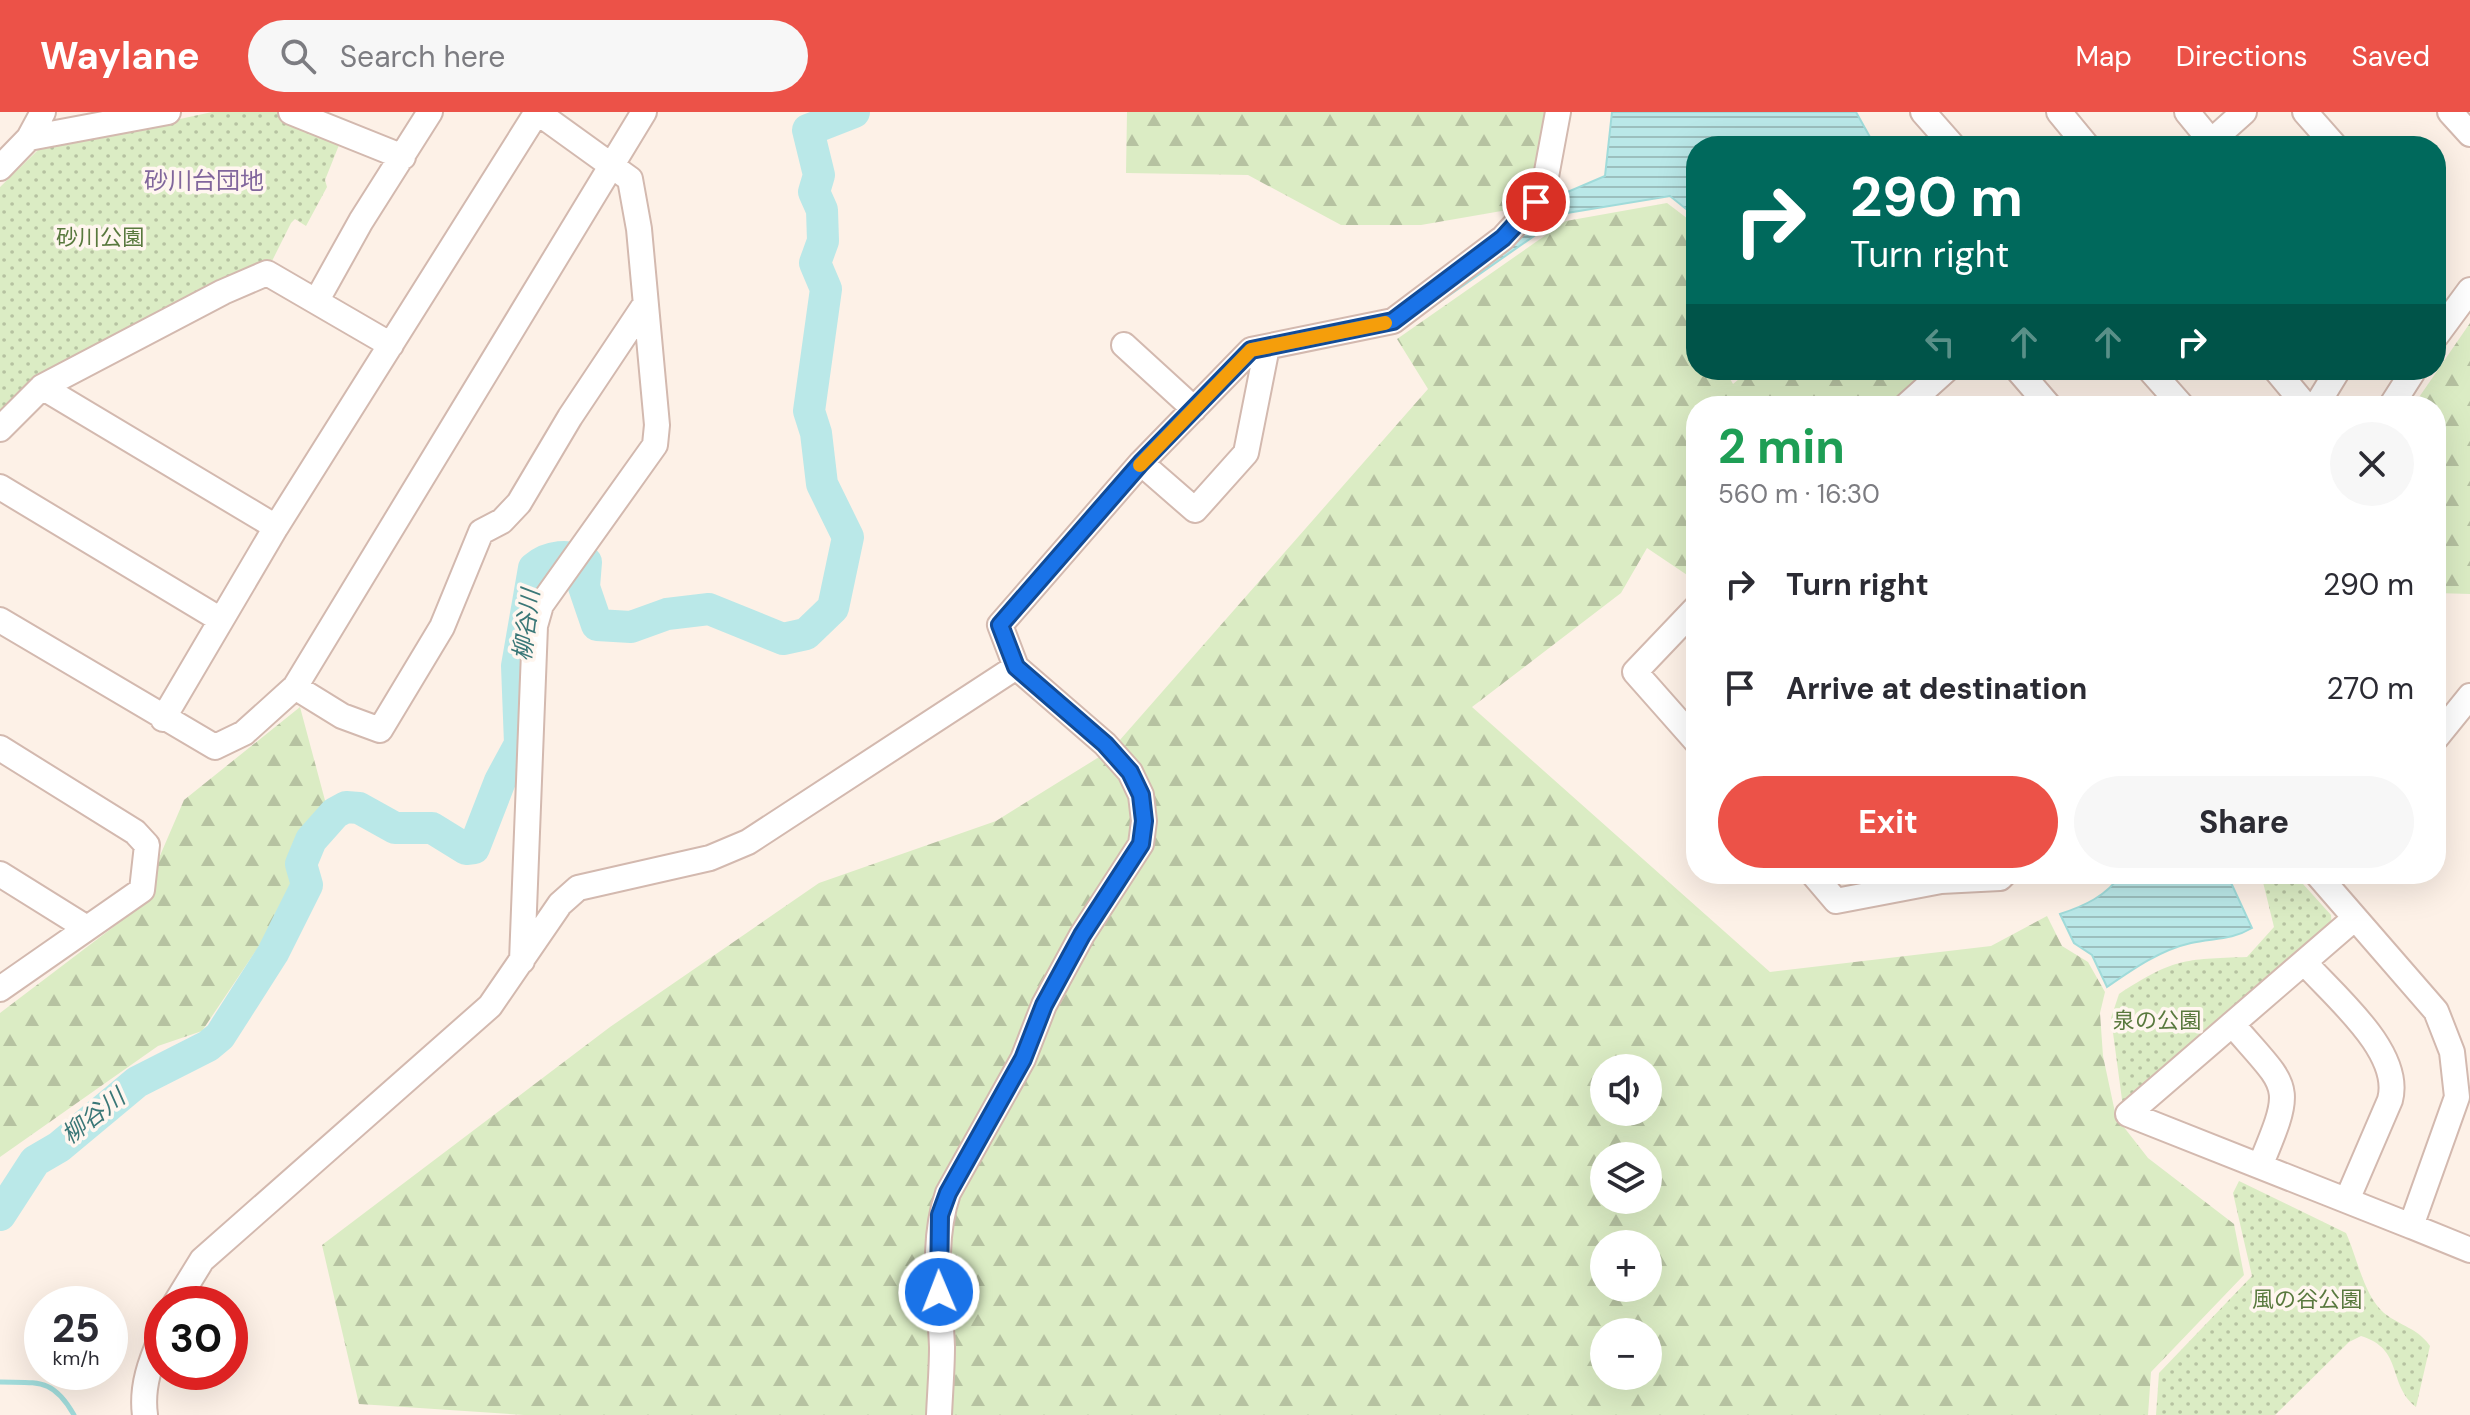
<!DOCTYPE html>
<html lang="en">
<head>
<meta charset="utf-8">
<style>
	:root { --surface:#fff; --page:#f7f7f7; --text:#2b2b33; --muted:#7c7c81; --accent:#ec5248 }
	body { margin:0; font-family:"DM Sans","Noto Sans JP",sans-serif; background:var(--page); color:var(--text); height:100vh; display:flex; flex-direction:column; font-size:30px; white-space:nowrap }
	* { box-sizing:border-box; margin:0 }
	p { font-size:26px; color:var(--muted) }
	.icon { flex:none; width:44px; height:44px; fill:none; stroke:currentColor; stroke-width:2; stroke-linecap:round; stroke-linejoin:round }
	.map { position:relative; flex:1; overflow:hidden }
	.details { position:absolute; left:1686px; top:284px; width:760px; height:488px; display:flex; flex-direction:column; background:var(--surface); border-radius:32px; box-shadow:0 8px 32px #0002 }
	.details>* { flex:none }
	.top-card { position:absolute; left:1686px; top:24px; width:760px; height:244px; border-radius:32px; box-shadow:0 8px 32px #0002; background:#00695c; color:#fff; overflow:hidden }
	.controls { position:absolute; left:1590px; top:942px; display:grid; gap:16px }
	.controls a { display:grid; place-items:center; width:72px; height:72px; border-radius:50%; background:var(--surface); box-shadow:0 8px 32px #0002; font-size:40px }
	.speed { position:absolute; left:24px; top:1174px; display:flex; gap:16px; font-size:40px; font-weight:700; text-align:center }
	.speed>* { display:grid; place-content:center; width:104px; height:104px; border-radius:50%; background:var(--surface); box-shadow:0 8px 32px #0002; line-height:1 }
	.speed small { font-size:20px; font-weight:400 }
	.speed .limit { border:12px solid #d22; background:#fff; color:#111 }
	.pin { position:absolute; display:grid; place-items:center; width:68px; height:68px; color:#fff; margin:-34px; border:4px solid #fff; border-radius:50%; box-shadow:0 2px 8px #0007 }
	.me { position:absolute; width:88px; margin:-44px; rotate:359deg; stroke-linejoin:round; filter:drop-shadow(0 0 6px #0008) }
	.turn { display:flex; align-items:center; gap:28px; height:168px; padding:0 32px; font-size:36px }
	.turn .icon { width:104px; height:104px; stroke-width:2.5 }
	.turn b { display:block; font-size:56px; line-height:68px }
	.lanes { display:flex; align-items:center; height:76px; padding:0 32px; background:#0003; justify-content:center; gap:40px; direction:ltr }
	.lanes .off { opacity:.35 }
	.round { display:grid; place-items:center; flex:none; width:84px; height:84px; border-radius:42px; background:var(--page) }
	.headline { display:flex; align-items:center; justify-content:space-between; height:136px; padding:0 32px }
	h1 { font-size:48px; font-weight:700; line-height:60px; color:#1e9e55 }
	.cta { display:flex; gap:16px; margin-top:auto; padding:16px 32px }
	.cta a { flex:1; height:92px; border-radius:48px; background:var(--accent); color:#fff; font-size:32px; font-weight:700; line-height:92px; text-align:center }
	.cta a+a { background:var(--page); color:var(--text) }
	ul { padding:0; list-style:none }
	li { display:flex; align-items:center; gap:24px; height:104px; padding:0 32px }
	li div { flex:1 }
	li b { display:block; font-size:30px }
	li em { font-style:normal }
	header { display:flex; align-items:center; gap:48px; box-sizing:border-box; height:112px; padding:0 40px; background:var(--accent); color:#fff }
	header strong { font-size:38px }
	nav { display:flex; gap:44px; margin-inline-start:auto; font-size:28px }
	.search { width:560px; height:72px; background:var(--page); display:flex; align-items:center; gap:20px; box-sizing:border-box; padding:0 28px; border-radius:44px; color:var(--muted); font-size:30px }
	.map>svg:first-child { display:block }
</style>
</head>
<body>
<header>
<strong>Waylane</strong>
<div class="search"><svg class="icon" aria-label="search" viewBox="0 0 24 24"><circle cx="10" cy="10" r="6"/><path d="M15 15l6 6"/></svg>Search here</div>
<nav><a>Map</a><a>Directions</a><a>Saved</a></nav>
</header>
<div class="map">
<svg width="2470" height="1303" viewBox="0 0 2470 1303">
	<defs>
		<pattern id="forest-firs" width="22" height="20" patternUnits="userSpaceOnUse" patternTransform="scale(2)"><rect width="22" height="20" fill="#dbecc4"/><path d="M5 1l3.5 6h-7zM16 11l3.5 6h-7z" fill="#b6c2a1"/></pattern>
		<pattern id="park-dots" width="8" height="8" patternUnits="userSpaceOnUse" patternTransform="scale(2)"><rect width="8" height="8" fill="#dbecc4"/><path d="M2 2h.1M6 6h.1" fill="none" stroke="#b6c2a1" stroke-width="1.8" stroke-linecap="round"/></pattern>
		<pattern id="water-rules" width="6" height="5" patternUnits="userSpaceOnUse" patternTransform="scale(2)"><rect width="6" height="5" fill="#bae8e8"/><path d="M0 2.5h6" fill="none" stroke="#9cbfbe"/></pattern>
	</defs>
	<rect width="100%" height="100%" fill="#fdf1e7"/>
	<!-- forest -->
	<path fill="url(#forest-firs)" fill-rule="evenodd" d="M 1127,0 L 1550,0 L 1549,38 L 1513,97 L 1421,113 L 1341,113 L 1248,63 L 1126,61 Z
		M 1667,91 L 1696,113 L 1696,258 L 1725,258 L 1733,272 L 1750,258 L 1927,258 L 1889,294 L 1696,294 L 1696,469 L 1647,436 L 1621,481 L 1472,595 L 1770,860 L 1991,834 L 2047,804 L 2062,834 L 2088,850 L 2105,880 L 2100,901 L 2103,944 L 2116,1005 L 2148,1046 L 2234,1112 L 2244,1163 L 2151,1260 L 2148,1303 L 524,1303 L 359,1292 L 322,1133 L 610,915 L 819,771 L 996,709 L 1112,637 L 1428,277 L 1397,227 L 1566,109 ZM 1604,956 L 1648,956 L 1648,1000 L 1604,1000 ZM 1604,1044 L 1648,1044 L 1648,1088 L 1604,1088 ZM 1604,1132 L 1648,1132 L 1648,1176 L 1604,1176 ZM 1604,1220 L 1648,1220 L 1648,1264 L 1604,1264 Z
		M 2470,211 L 2470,482 L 2436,481 L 2436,294 L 2413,294 Z
		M 300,595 L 334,722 L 202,919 L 158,934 L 0,1045 L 0,901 L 137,797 L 184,688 Z"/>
	<!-- park -->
	<path fill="url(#park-dots)" d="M 212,0 L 279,0 L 341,28 L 325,68 L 327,75 L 306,114 L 295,107 L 291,111 L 271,151 L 0,305 L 0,75 L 38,38 Z
		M 2261,762 L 2294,762 L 2331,803 L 2332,817 L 2123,995 L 2111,906 L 2119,882 C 2173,847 2183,847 2247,845 L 2274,815 Z
		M 2239,1069 L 2346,1121 C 2357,1145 2364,1184 2384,1201 C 2400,1214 2418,1216 2430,1234 L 2416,1295 C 2387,1272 2404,1237 2361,1224 L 2349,1230 L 2275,1303 L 2156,1303 L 2159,1261 L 2252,1164 L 2233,1081 Z"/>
	<!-- water -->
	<path fill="url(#water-rules)" stroke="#a0dbda" stroke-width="2" d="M 1612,0 L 1856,0 L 1875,34 L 1696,34 L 1696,105 L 1670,84 L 1567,101 L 1415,207 L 1410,200 L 1538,108 L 1551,87 L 1605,64 Z
		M 2121,762 L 2227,762 L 2252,816 C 2232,828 2213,826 2191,831 C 2160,838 2133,857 2107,875 L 2092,843 L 2074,831 L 2060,802 C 2084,794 2107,784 2121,762 Z"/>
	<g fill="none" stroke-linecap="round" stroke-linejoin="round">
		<!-- stream -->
		<path stroke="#a0dbda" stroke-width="5" d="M 0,1270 C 39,1271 53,1266 74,1303"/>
		<!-- river -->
		<path stroke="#bae8e8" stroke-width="32" d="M 0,1103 L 35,1049 L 59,1035 L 137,970 L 208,934 L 220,924 L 273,841 L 307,773 L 301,752 L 311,728 L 335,701 L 346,695 L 359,696 L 395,716 L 432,716 L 466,737 L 474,736 L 500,669 L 520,632 L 517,554 L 534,456 C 549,443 569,442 586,450 L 584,475 L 597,513 L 631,515 L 667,502 L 709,497 L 783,527 L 806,522 L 833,496 L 848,425 L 822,372 L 816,321 L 809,299 L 826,177 L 815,151 L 823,129 L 822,98 L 814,80 L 819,63 L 808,18 L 854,0"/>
		<defs>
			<path id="minor" d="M 291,0 L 403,45
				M 1923,0 L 1953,34
				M 2059,0 L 2087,34
				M 2187,0 L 2215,34
				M 2305,0 L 2335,34
				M 2450,0 L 2470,22
				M 29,26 L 168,0
				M 2206,34 L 2244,0
				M 0,56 L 29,26 L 43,0
				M 317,188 L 361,109 L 430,0
				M 2436,224 L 2470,178
				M 1124,233 L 1194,297
				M 2018,258 L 2049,294
				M 2150,258 L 2182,294
				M 2276,258 L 2306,294
				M 42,275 L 276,415
				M 1906,294 L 1946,258
				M 2316,294 L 2338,258
				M 2391,294 L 2414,258
				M 0,317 L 42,275 L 223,180 L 267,161 L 391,233
				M 1141,351 L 1195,398 L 1246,341 L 1267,235
				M 0,375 L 221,508
				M 1696,496 L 1635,560 L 1696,629
				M 0,508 L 215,635 L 244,621 L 295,575 L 644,0
				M 295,575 L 342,604 L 380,618 L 442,515 L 481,420 L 502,409 L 519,391 L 570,305 L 644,194
				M 163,607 L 276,415 L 537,0 L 630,67 L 639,117 L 657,313 L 655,333 L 541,493 L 535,514 L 522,849
				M 2436,626 L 2470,584
				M 0,636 L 135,720 L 147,733 L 142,778 L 0,877
				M 0,762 L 85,815
				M 1813,762 L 1836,789 L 1941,769 L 2000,766 L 2004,762
				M 2317,762 L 2436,899 L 2452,940 L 2457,985 L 2411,1114 L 2470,1138
				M 2355,806 L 2128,1002 L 2411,1114
				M 2304,850 C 2334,884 2403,940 2390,988 L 2347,1088
				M 2232,912 C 2290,979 2295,970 2260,1054
				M 175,1192 L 202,1148 L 490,894 L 560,792 L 578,776 L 710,746 L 748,730 L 1016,555
				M 145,1303 C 141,1274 151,1249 162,1223
				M 939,1303 C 940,1280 942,1257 942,1235 C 940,1183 931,1131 948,1081 L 1023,947 L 1044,893 L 1082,823 L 1141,732 L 1144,709 L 1141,683 L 1130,660 L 1105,632 L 1016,555 L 1000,513 L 1141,351 L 1251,238 L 1393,209 L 1503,126 L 1536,90 L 1545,70 L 1558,0"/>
		</defs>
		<!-- minor casing -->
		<use href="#minor" stroke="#d3b9af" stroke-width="28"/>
		<!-- minor -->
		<use href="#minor" stroke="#fff" stroke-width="24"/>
	</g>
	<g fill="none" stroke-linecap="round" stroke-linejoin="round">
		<defs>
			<path id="route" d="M 939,1180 L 940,1103 L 948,1081 L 1023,947 L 1044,893 L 1082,823 L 1141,732 L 1144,709 L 1141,683 L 1130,660 L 1105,632 L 1016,555 L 1000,513 L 1141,351 L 1251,238 L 1393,209 L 1503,126 L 1536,90"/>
		</defs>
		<!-- route casing -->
		<use href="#route" stroke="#114b97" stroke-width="20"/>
		<!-- route -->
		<use href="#route" stroke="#1a73e8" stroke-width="14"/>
		<!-- slow -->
		<path stroke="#f59e0b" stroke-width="14" d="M 1140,353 L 1251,238 L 1385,211"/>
	</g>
	<g text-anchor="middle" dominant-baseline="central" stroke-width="7" stroke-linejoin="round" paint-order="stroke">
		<!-- park labels -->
		<g font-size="22" fill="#59793e" stroke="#fff6ef">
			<text x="100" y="125">砂川公園</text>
			<text x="2157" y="908">泉の公園</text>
			<text x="2307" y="1187">風の谷公園</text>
		</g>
		<!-- neighbourhood labels -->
		<g font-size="24" fill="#81669c" stroke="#fff6ef">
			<text x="204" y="68">砂川台団地</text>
		</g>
		<!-- water labels -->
		<g font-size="24" font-style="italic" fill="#3a7777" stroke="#fff6ef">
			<text transform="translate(526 513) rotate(-83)">柳谷川</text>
			<text transform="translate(93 1004) rotate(-38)">柳谷川</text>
		</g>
	</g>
</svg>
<div class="controls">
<a><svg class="icon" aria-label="sound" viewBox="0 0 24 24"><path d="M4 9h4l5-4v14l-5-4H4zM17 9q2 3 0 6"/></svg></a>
<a><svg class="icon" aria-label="layers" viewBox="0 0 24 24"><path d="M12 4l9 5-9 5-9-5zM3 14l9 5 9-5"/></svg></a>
<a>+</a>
<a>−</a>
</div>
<div class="speed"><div>25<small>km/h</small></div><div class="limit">30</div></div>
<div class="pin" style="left:1536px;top:90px;background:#d93025"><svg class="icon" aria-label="arrive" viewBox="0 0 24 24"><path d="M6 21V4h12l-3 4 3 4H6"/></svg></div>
<svg class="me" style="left:939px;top:1180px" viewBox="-20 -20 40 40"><circle r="17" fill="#1a73e8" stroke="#fff" stroke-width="3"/><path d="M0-11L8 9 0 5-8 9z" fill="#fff"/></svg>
<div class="top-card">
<div class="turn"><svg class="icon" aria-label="right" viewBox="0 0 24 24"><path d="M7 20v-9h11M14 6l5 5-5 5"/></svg><div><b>290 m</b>Turn right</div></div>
<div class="lanes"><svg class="icon off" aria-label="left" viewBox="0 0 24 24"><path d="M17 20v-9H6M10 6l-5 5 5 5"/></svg><svg class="icon off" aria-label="ahead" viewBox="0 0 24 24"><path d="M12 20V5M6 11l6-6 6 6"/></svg><svg class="icon off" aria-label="ahead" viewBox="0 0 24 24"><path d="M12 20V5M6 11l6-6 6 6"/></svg><svg class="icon" aria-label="right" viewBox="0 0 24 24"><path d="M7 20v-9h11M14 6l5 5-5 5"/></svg></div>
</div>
<section class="details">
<div class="headline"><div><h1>2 min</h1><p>560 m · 16:30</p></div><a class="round"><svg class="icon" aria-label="close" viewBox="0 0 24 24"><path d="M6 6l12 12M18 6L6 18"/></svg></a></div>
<ul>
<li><svg class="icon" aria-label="right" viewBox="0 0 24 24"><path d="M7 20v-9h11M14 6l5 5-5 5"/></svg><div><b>Turn right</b></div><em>290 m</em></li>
<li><svg class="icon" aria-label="arrive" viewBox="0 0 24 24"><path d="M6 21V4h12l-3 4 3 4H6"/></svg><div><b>Arrive at destination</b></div><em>270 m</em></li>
</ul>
<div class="cta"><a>Exit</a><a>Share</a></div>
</section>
</div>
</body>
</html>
